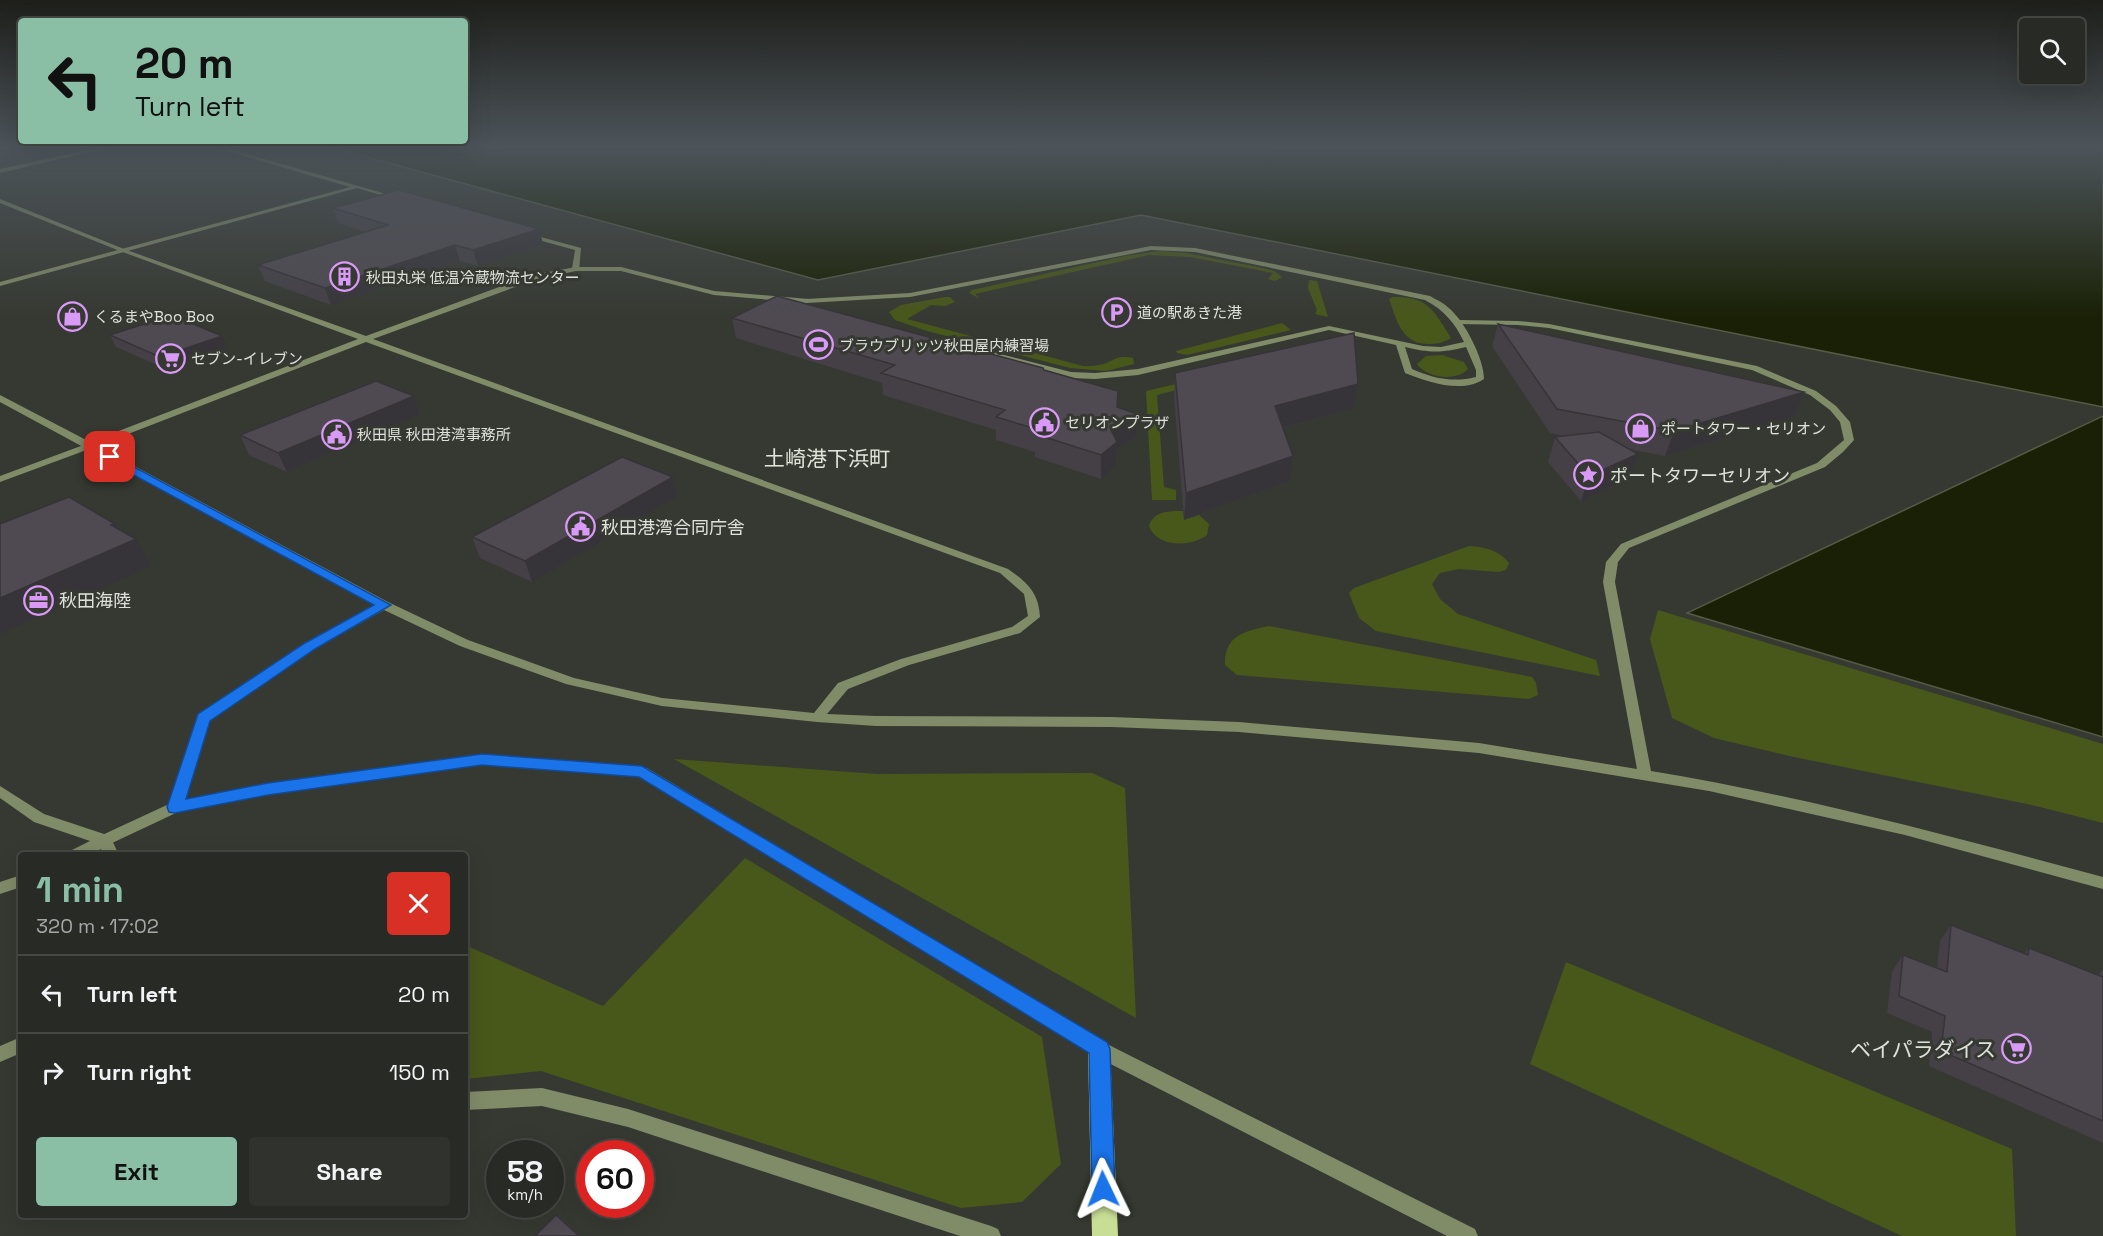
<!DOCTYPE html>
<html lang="en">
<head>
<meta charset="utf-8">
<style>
	:root { --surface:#282b25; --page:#30332d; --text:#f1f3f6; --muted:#a5a7a7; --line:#444742; --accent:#8abfa5 }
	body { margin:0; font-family:"Space Grotesk","Noto Sans JP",sans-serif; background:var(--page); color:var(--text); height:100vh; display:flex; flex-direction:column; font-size:22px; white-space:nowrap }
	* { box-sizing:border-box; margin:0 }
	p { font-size:20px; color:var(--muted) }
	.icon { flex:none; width:33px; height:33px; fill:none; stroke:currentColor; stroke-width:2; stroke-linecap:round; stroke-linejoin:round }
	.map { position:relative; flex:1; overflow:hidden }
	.panel { position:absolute; left:18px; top:852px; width:450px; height:366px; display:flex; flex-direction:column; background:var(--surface); border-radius:6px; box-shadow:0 6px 24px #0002,0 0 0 2px var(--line) }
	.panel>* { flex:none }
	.hud { position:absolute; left:18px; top:18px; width:450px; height:126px; border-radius:6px; box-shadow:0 6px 24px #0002,0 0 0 2px var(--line); background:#8abfa5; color:#111; overflow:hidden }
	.buttons { position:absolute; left:2019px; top:18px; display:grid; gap:12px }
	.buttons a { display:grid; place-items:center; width:66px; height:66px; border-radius:6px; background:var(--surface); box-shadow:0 6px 24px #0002,0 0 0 2px var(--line); font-size:30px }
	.speed { position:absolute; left:486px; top:1140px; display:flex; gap:12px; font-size:30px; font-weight:700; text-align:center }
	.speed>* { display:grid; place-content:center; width:78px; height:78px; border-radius:50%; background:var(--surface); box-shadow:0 6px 24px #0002,0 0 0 2px var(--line); line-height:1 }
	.speed small { font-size:15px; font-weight:400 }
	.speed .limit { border:9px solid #d22; background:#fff; color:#111 }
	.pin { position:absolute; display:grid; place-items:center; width:51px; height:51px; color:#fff; margin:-26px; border-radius:12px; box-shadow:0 3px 9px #0006 }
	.me { position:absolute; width:66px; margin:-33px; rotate:358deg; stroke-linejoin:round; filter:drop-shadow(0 0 4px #0008) }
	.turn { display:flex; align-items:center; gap:21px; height:126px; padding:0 18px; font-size:27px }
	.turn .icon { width:78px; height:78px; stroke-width:2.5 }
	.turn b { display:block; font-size:42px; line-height:51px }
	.round { display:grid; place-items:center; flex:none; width:63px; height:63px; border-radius:6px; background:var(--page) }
	.summary { display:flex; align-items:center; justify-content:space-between; height:102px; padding:0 18px }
	h1 { font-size:36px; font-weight:700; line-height:45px; color:var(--accent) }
	.button { display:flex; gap:12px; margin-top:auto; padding:12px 18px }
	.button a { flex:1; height:69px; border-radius:6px; background:var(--accent); color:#111; font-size:24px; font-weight:700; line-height:69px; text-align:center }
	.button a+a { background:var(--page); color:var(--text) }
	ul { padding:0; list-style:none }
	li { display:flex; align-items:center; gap:18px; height:78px; padding:0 18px; border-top:2px solid var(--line) }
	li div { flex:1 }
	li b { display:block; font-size:22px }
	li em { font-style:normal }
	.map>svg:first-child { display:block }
</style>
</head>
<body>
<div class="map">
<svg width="2103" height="1236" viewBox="0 0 2103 1236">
	<rect width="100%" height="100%" fill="#363931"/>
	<!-- green -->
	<path fill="#48571a" d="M 1159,251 L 1186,253 L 1263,268 L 1274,271 L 1282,277 L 1275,281 L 1268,279 L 1273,273 L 1190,257 L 1149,255 L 975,294 L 980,299 L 969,293 L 972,290 L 1125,256 Z
		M 1309,280 L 1317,281 L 1328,317 L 1315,314 L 1317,310 L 1308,288 Z
		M 945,297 L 950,297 L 955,302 L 945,306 L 931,305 L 907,319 L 1083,366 C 1088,366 1094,366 1099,365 C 1113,363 1114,354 1133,358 L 1134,364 L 1106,371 L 1070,368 L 927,331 L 895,320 L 889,312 L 901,305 Z
		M 1393,297 C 1428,296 1434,311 1451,338 C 1443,343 1437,344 1427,344 C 1401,343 1397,320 1389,299 Z
		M 1282,323 L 1291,330 L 1187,355 L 1177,353 L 1176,351 Z
		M 1334,347 L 1293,361 L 1157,395 L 1164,487 L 1176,490 L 1176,500 L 1152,500 L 1146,391 Z
		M 1442,355 L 1464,362 L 1468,369 C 1456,382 1427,378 1417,364 L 1426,356 Z
		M 1180,511 L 1183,511 L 1184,520 L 1199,515 L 1209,524 L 1207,535 C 1191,547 1157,548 1149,526 C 1153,512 1167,511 1180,511 Z
		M 1469,546 C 1485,547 1499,550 1509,563 L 1506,570 L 1499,572 L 1459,569 L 1440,573 L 1432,584 L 1440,599 L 1458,614 L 1596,660 L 1600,676 L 1376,631 L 1359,618 L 1349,593 L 1354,588 Z
		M 1658,610 L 2103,744 L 2103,823 L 2032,805 L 1789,756 L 1714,738 L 1672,718 L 1650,639 Z
		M 1269,626 L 1532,677 L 1536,683 L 1538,695 L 1529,699 L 1237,675 L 1225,665 C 1224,636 1244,631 1269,626 Z
		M 674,759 L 877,774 L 1092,773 L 1125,788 L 1136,1018 Z
		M 745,858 L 1042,1037 L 1061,1164 L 1022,1202 L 961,1208 L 541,1071 L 465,1079 L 465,945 L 603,1006 Z
		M 1566,962 L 2012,1149 L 2016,1236 L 1902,1236 L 1530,1064 Z"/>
	<!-- water -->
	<path fill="#192005" stroke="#545a45" stroke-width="1.5" d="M 326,146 L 2103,146 L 2103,407 L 1141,215 L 818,280 Z
		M 2103,416 L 2103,737 L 1687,613 Z"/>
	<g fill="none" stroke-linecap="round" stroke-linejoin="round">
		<!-- minor -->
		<path fill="#808b68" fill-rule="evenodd" d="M 210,146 L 219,146 L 400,198 L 397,200 L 357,188 L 0,286 L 0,282 L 350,187 Z
			M 526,233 L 581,248 L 579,271 L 572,269 L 575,250 L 524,236 L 524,234 Z
			M 1151,246 L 1195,248 L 1430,296 C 1437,300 1444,303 1450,309 C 1465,322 1484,359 1484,379 C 1462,394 1428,382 1405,373 L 1396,345 L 1329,330 L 1138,375 L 1095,379 L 1071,378 L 941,342 L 945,340 L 1071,372 L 1095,373 L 1138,369 L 1329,326 L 1423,346 L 1441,347 L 1464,342 C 1455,323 1444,310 1425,300 L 1195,252 L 1151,250 L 910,297 L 806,303 L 802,301 L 806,299 L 910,293 ZM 1405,347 C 1430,353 1441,353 1466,347 L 1476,370 L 1476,377 C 1453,383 1432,378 1412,369 Z
			M 89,443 L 92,444 L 92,448 L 0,482 L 0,476 Z
			M 0,786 L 44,814 L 110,836 L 119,855 L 103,855 L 101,849 L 89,855 L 67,855 L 70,851 L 90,841 L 34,822 L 0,798 Z
			M 21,875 L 21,887 L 0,894 L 0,882 Z
			M 21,1037 L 21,1053 L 0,1062 L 0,1046 Z
			M 542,1088 L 628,1109 L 991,1226 L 998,1229 L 1001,1236 L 960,1236 L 628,1127 L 542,1106 L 465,1110 L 465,1092 Z"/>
		<!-- tertiary -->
		<path fill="#808b68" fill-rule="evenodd" d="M 106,146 L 116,146 L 0,173 L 0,169 Z
			M 0,199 L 124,249 L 366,336 L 532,275 L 576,267 L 621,267 L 714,291 L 809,299 L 810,301 L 806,303 L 714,295 L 621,271 L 576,271 L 537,279 L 373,339 L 1008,569 C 1027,582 1039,593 1040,617 L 1020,633 L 909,665 L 848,689 L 827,714 L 876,716 L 1112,717 L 1239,722 L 1479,743 L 1637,769 L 1603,582 L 1606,562 L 1621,544 L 1817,463 L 1844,440 L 1840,422 L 1830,410 L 1810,395 L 1752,370 L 1549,328 L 1518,325 L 1458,324 L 1454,322 L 1458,320 L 1518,321 L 1549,324 L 1757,366 L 1816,391 L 1836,406 L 1850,422 L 1854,440 L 1843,452 L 1825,467 L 1629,548 L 1618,562 L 1615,582 L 1651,771 C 1804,796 1954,837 2103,877 L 2103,889 L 1905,835 L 1709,791 L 1479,753 L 1239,732 L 1112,727 L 876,726 L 817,722 L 662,706 L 566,684 L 460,646 L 384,610 L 314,649 L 209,720 L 184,800 L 268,784 L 482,755 L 647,768 L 1105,1043 L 1475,1229 L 1478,1236 L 1447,1236 L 1093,1055 L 639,777 L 482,765 L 268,794 L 178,812 L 110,844 L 105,846 L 100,844 L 97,840 L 100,836 L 169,804 L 198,715 L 306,643 L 375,605 L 0,402 L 0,395 L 90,442 L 358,339 L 120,251 L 0,203 ZM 366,342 L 1000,573 L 1024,594 L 1028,616 L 1012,627 L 901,659 L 838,683 L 814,713 L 662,698 L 574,678 L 468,640 L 388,602 L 97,446 Z"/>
		<!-- primary -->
		<path fill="#c8de95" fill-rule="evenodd" d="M 1099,1039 L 1107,1042 L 1110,1049 L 1118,1236 L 1092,1236 L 1088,1049 L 1091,1042 Z"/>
	</g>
	<!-- wall -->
	<path fill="#444046" d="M 333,208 L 539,229 L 543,244 L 478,266 L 460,261 L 331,305 L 265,281 L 258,265 L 366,232 L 338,223 Z
		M 732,318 L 1044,370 L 1118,391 L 1118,407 L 1136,437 L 1117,449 L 1116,466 L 1101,479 L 1035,457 L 1035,452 L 996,440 L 996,430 L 883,395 L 882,383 L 736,338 Z
		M 1498,324 L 1804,392 L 1794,416 L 1665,456 L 1629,449 L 1638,454 L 1630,479 L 1581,501 L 1548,462 L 1555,437 L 1564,436 L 1550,433 L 1492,346 Z
		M 110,335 L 228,348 L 166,369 L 116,347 Z
		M 1175,373 L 1358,384 L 1354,408 L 1283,428 L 1290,481 L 1184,519 L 1174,396 Z
		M 420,414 L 287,472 L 249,455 L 240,435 Z
		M 677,497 L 532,582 L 480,558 L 472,537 Z
		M 1951,925 L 2024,954 L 2029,948 L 2098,975 L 2103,969 L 2103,1143 L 1929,1066 L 1932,1032 L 1887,1013 L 1892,971 L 1903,955 L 1937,968 L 1940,941 Z"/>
	<!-- shaded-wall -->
	<path fill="#373439" d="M 539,229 L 543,244 L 478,266 L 473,250 Z
		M 455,245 L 460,261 L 331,305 L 325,288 Z
		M 222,336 L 228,348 L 166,369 L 160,357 Z
		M 1358,384 L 1354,408 L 1271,431 L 1275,406 Z
		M 1118,391 L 1117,414 L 1137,414 L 1136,437 L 1117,449 L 1116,466 L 1101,479 L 1101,455 L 1111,430 Z
		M 1804,392 L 1794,416 L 1665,456 L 1674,431 Z
		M 414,396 L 420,414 L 287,472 L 278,453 Z
		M 1638,454 L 1630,479 L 1581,501 L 1589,476 Z
		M 1293,456 L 1290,481 L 1184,519 L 1186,493 Z
		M 673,477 L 677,497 L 532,582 L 525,561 Z
		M 115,524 L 126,543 L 136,539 L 151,566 L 0,634 L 0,598 Z"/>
	<!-- building -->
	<path fill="#4f4a51" stroke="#373439" stroke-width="1.5" d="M 399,190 L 539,229 L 473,250 L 455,245 L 325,288 L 258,265 L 388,225 L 333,208 Z
		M 777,296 L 1043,368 L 1044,370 L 1118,391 L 1117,407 L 1137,414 L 1111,430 L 1117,442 L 1101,455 L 1035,434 L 1040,430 L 996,417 L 1005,410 L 881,373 L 895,365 L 732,318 Z
		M 172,315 L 222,336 L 160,357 L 110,335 Z
		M 1498,324 L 1804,392 L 1674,431 L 1557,409 Z
		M 1354,333 L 1358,384 L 1275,406 L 1293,456 L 1186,493 L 1175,373 Z
		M 376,381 L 414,396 L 278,453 L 240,435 Z
		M 1599,432 L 1638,454 L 1589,476 L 1555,437 Z
		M 622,457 L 673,477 L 525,561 L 472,537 Z
		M 69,497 L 115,524 L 111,525 L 136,539 L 0,598 L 0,524 Z
		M 1951,925 L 2028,955 L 2029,948 L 2103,977 L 2103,1121 L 1941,1051 L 1945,1016 L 1899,996 L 1903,955 L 1947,972 Z
		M 556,1215 L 579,1236 L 535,1236 Z"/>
	<!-- sky -->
	<linearGradient id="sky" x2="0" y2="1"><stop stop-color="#1e1f1b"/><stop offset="0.46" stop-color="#4c545a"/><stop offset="1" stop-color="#4c545a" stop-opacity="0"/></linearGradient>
	<rect width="2103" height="319" fill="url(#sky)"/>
	<!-- route -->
	<path fill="#1a73e8" stroke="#114b97" stroke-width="1.5" d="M 110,454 L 391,605 L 315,649 L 210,721 L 186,799 L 268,783 L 482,754 L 642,766 L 1107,1042 L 1110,1049 L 1115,1189 L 1111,1197 L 1103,1200 L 1095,1197 L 1092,1189 L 1089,1053 L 639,777 L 482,765 L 268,795 L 175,813 L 169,812 L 167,807 L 198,714 L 305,643 L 374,605 L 106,460 L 104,457 Z"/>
	<!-- icons -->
	<defs>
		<symbol id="building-ring" viewBox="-11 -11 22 22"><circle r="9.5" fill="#363931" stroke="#d99af7" stroke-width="1.5"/><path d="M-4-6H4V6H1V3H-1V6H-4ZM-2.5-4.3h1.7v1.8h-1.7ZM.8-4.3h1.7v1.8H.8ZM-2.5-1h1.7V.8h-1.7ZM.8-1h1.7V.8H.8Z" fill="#d99af7"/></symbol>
		<symbol id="parking-ring" viewBox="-11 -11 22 22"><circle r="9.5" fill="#363931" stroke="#d99af7" stroke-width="1.5"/><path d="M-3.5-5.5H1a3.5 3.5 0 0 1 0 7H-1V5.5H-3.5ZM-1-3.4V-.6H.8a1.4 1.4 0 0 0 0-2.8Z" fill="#d99af7"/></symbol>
		<symbol id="shop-ring" viewBox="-11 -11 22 22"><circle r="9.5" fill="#363931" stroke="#d99af7" stroke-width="1.5"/><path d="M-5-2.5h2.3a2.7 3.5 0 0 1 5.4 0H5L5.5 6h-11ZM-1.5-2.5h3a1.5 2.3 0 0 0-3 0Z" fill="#d99af7"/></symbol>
		<symbol id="stadium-ring" viewBox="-11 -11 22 22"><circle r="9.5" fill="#363931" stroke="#d99af7" stroke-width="1.5"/><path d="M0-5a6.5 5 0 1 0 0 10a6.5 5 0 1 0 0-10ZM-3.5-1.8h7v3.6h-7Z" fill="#d99af7"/></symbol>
		<symbol id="supermarket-ring" viewBox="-11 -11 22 22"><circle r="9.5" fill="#363931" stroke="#d99af7" stroke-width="1.5"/><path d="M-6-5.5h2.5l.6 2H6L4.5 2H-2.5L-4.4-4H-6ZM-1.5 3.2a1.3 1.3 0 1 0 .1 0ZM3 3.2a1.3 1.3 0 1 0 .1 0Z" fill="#d99af7"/></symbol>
		<symbol id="civic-ring" viewBox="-11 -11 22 22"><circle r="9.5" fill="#363931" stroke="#d99af7" stroke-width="1.5"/><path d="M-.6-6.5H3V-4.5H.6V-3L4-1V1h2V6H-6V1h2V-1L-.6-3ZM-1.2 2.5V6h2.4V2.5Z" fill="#d99af7"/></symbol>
		<symbol id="sight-ring" viewBox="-11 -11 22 22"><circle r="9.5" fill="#363931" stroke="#d99af7" stroke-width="1.5"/><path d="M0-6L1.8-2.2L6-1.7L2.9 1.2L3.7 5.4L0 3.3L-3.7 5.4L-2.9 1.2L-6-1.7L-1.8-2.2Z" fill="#d99af7"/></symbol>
		<symbol id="office-ring" viewBox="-11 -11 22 22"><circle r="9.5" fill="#363931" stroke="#d99af7" stroke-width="1.5"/><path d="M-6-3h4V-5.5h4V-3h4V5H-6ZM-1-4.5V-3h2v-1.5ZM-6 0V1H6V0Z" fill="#d99af7"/></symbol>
	</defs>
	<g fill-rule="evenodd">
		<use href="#building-ring" x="328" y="260" width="33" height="33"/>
		<use href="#parking-ring" x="1100" y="296" width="33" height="33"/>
		<use href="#shop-ring" x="56" y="300" width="33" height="33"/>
		<use href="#stadium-ring" x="802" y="328" width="33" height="33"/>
		<use href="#supermarket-ring" x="154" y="342" width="33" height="33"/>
		<use href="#civic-ring" x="1028" y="406" width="33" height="33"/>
		<use href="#shop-ring" x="1624" y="412" width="33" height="33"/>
		<use href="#civic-ring" x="320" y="418" width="33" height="33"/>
		<use href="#sight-ring" x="1572" y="458" width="33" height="33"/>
		<use href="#civic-ring" x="564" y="510" width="33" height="33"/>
		<use href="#office-ring" x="22" y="584" width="33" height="33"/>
		<use href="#supermarket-ring" x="2000" y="1032" width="33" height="33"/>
	</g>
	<g text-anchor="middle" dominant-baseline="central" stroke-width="6" stroke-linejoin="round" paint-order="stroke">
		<!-- far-poi labels -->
		<g font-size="15" fill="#dee0db" stroke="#363931" text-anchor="start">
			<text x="366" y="277">秋田丸栄 低温冷蔵物流センター</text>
			<text x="1137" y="312">道の駅あきた港</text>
			<text x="94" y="316">くるまやBoo Boo</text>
			<text x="839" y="345">ブラウブリッツ秋田屋内練習場</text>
			<text x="191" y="358">セブン-イレブン</text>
			<text x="1065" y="422">セリオンプラザ</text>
			<text x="1661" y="428">ポートタワー・セリオン</text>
			<text x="357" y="434">秋田県 秋田港湾事務所</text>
		</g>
		<!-- poi labels -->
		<g font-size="18" fill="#dee0db" stroke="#363931" text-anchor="start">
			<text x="1610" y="475">ポートタワーセリオン</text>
			<text x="601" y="527">秋田港湾合同庁舎</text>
			<text x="59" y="600">秋田海陸</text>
		</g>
		<!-- quarter labels -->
		<g font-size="21" fill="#e0e4da" stroke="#363931">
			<text x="827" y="458">土崎港下浜町</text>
		</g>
		<!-- near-poi labels -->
		<g font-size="21" fill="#dee0db" stroke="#363931" text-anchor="end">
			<text x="1996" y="1049">ベイパラダイス</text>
		</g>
	</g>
</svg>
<div class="buttons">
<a><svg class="icon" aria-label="search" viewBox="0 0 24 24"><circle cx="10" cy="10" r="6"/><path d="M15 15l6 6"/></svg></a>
</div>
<div class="speed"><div>58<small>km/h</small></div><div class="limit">60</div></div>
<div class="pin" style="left:110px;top:457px;background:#d93025"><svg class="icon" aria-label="arrive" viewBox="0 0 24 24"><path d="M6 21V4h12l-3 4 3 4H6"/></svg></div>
<svg class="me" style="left:1103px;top:1189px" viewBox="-20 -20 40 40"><path d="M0-17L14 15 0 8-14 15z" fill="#1a73e8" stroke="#fff" stroke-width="4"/></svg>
<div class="hud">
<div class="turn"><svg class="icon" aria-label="left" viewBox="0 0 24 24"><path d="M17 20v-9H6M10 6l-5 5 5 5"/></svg><div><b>20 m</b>Turn left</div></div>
</div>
<section class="panel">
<div class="summary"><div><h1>1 min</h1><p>320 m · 17:02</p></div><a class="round" style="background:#d93025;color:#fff"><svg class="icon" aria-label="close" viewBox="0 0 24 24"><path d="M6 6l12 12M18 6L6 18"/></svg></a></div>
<ul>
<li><svg class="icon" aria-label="left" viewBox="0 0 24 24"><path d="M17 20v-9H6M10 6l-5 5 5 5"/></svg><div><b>Turn left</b></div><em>20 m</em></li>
<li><svg class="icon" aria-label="right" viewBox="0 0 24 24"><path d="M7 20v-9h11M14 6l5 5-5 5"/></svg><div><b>Turn right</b></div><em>150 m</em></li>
</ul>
<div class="button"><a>Exit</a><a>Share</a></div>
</section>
</div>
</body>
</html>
